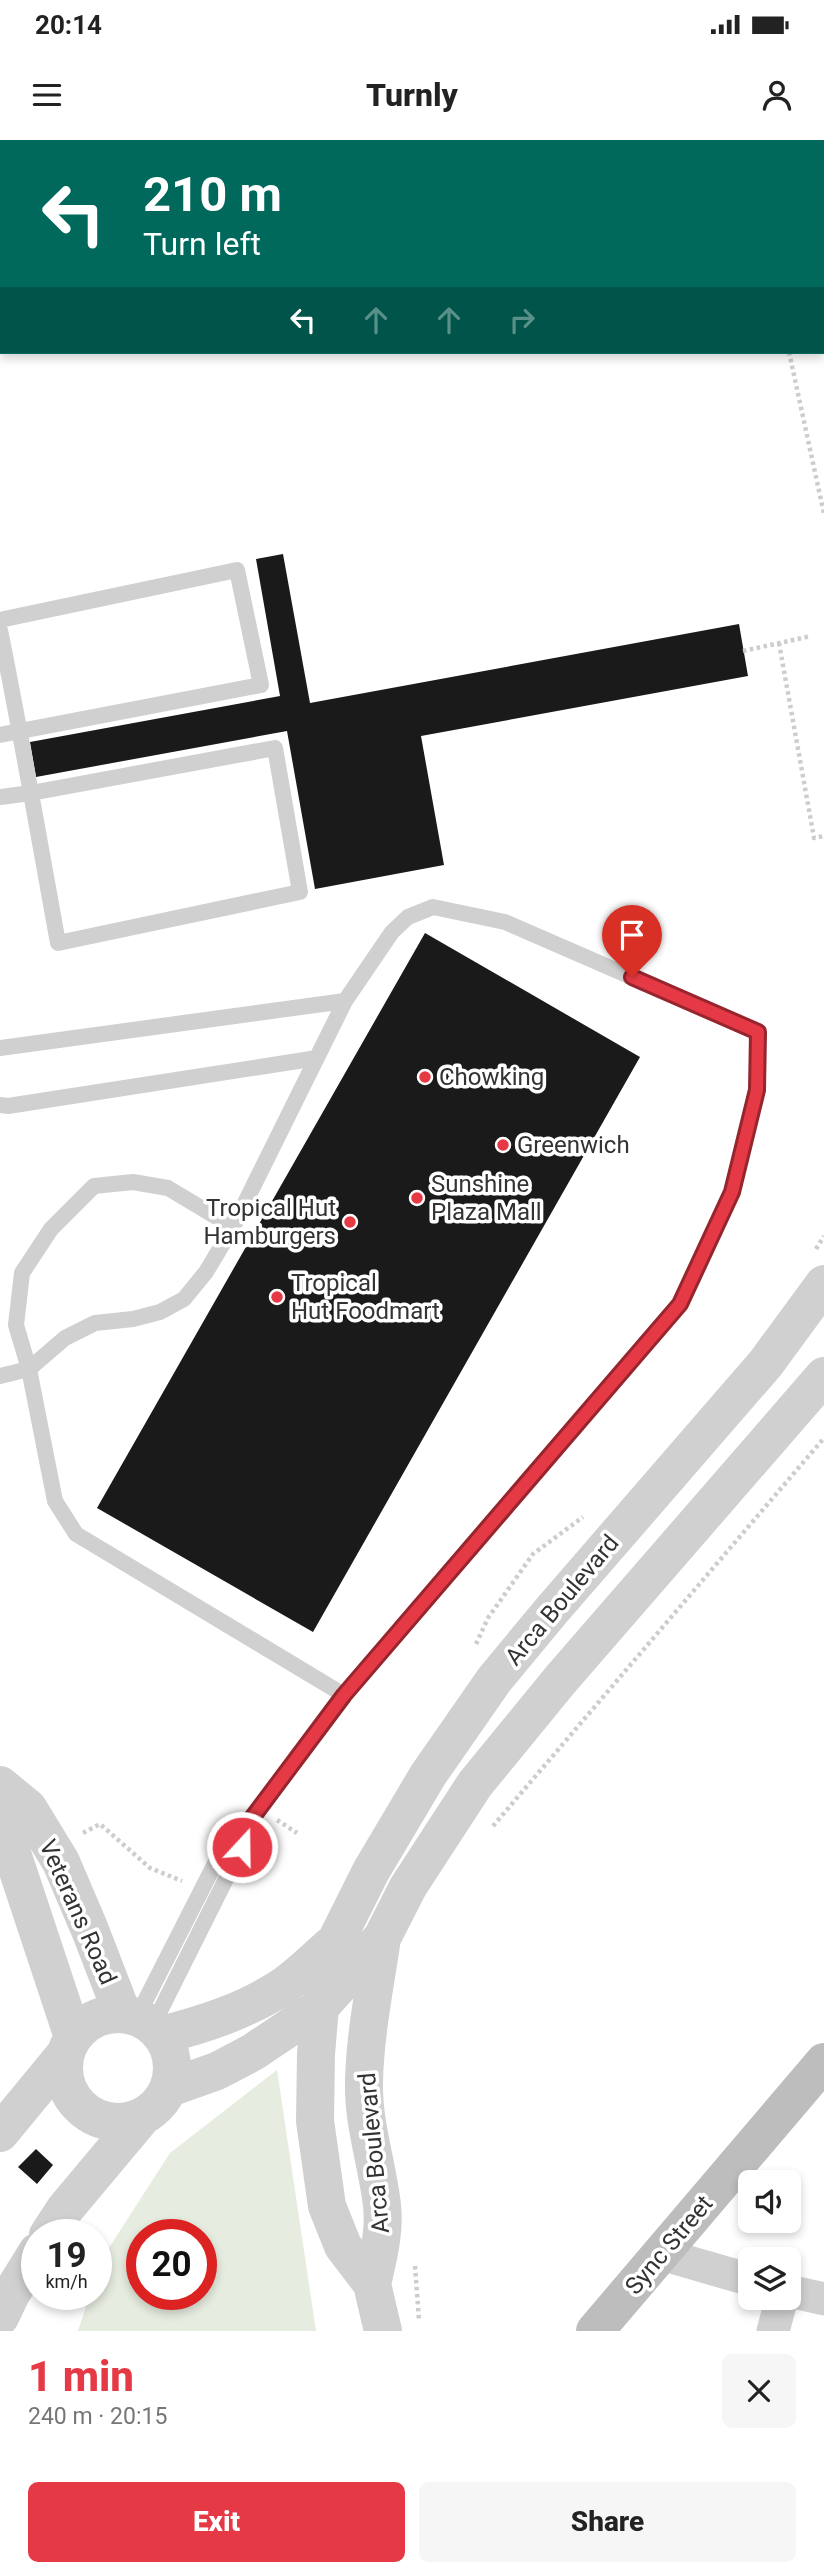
<!DOCTYPE html>
<html lang="en">
<head>
<meta charset="utf-8">
<style>
	:root { --surface:#fff; --page:#f6f6f6; --text:#222; --muted:#767676; --accent:#e63946 }
	body { margin:0; font-family:Roboto,sans-serif; background:var(--page); color:var(--text); height:100vh; display:flex; flex-direction:column; font-size:26px; white-space:nowrap }
	* { box-sizing:border-box; margin:0 }
	p { font-size:23px; color:var(--muted) }
	.icon { flex:none; width:38px; height:38px; fill:none; stroke:currentColor; stroke-width:2; stroke-linecap:round; stroke-linejoin:round }
	.map { position:relative; height:2191px; overflow:hidden }
	.details { display:flex; flex-direction:column; background:var(--surface); flex:1 }
	.details>* { flex:none }
	.hud { position:absolute; left:0px; top:0px; width:824px; height:214px; box-shadow:0 4px 10px #0003; background:#00695c; color:#fff; overflow:hidden }
	.tools { position:absolute; left:738px; top:2030px; display:grid; gap:14px }
	.tools a { display:grid; place-items:center; width:63px; height:63px; border-radius:10px; background:var(--surface); box-shadow:0 4px 10px #0003; font-size:35px }
	.speed { position:absolute; left:21px; top:2079px; display:flex; gap:14px; font-size:35px; font-weight:700; text-align:center }
	.speed>* { display:grid; place-content:center; width:91px; height:91px; border-radius:50%; background:var(--surface); box-shadow:0 4px 10px #0003; line-height:1 }
	.speed small { font-size:18px; font-weight:400 }
	.speed .limit { border:10px solid #d22; background:#fff; color:#111 }
	.pin { position:absolute; display:grid; place-items:center; width:60px; height:60px; color:#fff; margin:-72px -30px; border-radius:50% 50% 50% 0; rotate:-45deg; box-shadow:0 0 7px #0007 }
	.pin .icon { rotate:45deg }
	.me { position:absolute; width:77px; margin:-38px; rotate:21deg; stroke-linejoin:round; filter:drop-shadow(0 0 5px #0008) }
	.turn { display:flex; align-items:center; gap:24px; height:147px; padding:0 28px; font-size:32px }
	.turn .icon { width:91px; height:91px; stroke-width:2.5 }
	.turn b { display:block; font-size:49px; line-height:60px }
	.lanes { display:flex; align-items:center; height:66px; padding:0 28px; background:#0003; justify-content:center; gap:35px; direction:ltr }
	.lanes .off { opacity:.35 }
	.round { display:grid; place-items:center; flex:none; width:74px; height:74px; border-radius:10px; background:var(--page) }
	.summary { display:flex; align-items:center; justify-content:space-between; height:119px; padding:0 28px }
	h1 { font-size:42px; font-weight:800; line-height:52px; color:var(--accent) }
	.button { display:flex; gap:14px; margin-top:auto; padding:14px 28px }
	.button a { flex:1; height:80px; border-radius:10px; background:var(--accent); color:#fff; font-size:28px; font-weight:800; line-height:80px; text-align:center }
	.button a+a { background:var(--page); color:var(--text) }
	.status { display:flex; justify-content:space-between; align-items:center; height:49px; padding:0 35px; background:var(--surface); direction:ltr }
	.status svg { height:19px; fill:currentColor }
	header { display:flex; justify-content:space-between; align-items:center; height:91px; padding:0 28px; background:var(--surface); font-size:32px; font-weight:800 }
	.map>svg:first-child { display:block }
</style>
</head>
<body>
<div class="status"><b>20:14</b><svg viewBox="0 0 49 12"><path d="M0 12V9h3v3zM5 12V6h3v6zM10 12V3h3v9zM15 12V0h3v12zM26 1h20v11H26zM47 4h2v5h-2z"/></svg></div>
<header><svg class="icon" aria-label="menu" viewBox="0 0 24 24"><path d="M4 6h16M4 12h16M4 18h16"/></svg>Turnly<svg class="icon" aria-label="person" viewBox="0 0 24 24"><circle cx="12" cy="8" r="4"/><path d="M4 21q1-7 8-7t8 7"/></svg></header>
<div class="map">
<svg width="824" height="2191" viewBox="0 0 824 2191">
	<rect width="100%" height="100%" fill="#fff"/>
	<!-- green -->
	<path fill="#e6ecdf" fill-rule="evenodd" d="M 277,1930 L 316,2191 L 78,2191 L 90,2154 L 96,2154 L 96,2135 L 103,2117 L 170,2013 ZM 142,2095 L 201,2095 L 201,2154 L 142,2154 Z"/>
	<!-- building -->
	<path fill="#1a1a1a" d="M 283,414 L 310,563 L 739,484 L 748,536 L 421,596 L 444,725 L 315,749 L 287,591 L 36,637 L 30,602 L 280,556 L 256,419 Z
		M 425,793 L 640,917 L 313,1492 L 97,1368 Z
		M 36,2009 L 53,2025 L 37,2044 L 18,2027 Z"/>
	<g fill="none" stroke-linecap="round" stroke-linejoin="round">
		<!-- path -->
		<path stroke="#cdcdcd" stroke-width="4.5" stroke-dasharray="3.5 3.5" stroke-linecap="butt" d="M 789,212 L 824,374
			M 779,503 L 814,698 L 824,696
			M 743,511 L 811,496
			M 816,1109 L 824,1096
			M 476,1504 L 488,1478 L 533,1414 L 583,1377
			M 277,1680 L 297,1693
			M 493,1686 L 824,1298
			M 83,1693 L 100,1684 L 150,1728 L 182,1741
			M 415,2126 L 419,2180"/>
		<!-- service -->
		<path stroke="#d0d0d0" stroke-width="16" d="M 0,480 L 237,430 L 261,545 L 0,595
			M 0,490 C 21,594 39,698 58,803 L 300,752 L 275,608 L 31,653 L 0,657
			M 0,908 L 345,861
			M 0,965 L 8,966 L 317,918
			M 233,1087 L 168,1048 L 133,1042 L 94,1046 L 51,1089 L 22,1133 L 16,1185 L 29,1229 L 55,1361 L 76,1394 L 344,1555
			M 0,1236 L 29,1229 L 65,1198 L 95,1183 L 133,1179 L 160,1172 L 184,1159 L 206,1132 L 233,1087 L 345,861 L 392,792 L 408,777 L 433,767 L 505,782 L 758,892 L 757,950 L 732,1052 L 680,1164 L 344,1555 L 249,1682 L 227,1700 L 137,1877
			M 153,1885 L 242,1707 L 249,1682"/>
		<!-- minor -->
		<path stroke="#d0d0d0" stroke-width="33" d="M 338,0 L 339,2
			M 661,2114 L 751,2140
			M 789,2151 L 824,2159
			M 773,2191 L 782,2158"/>
		<!-- tertiary -->
		<path stroke="#d0d0d0" stroke-width="38" d="M 784,0 L 784,2
			M 822,139 L 824,139
			M 822,184 L 824,192
			M 0,1645 L 28,1668 L 61,1722 L 90,1790 L 122,1873
			M 0,1677 L 73,1897
			M64 1928a54 54 0 1 1 108 0a54 54 0 1 1-108 0Z
			M 162,1895 C 205,1884 245,1871 282,1847 C 301,1834 318,1816 336,1801
			M 169,1948 L 217,1931 L 253,1912 L 320,1867 L 382,1798 L 408,1747 L 475,1644 L 561,1539 L 824,1236
			M 0,1993 L 66,1913
			M 48,2095 L 65,2069 L 142,1977
			M 372,2144 C 378,2118 385,2092 382,2065 C 377,2023 363,1984 364,1942 C 365,1894 375,1846 382,1798
			M 0,2177 L 11,2154 L 37,2112
			M 383,2191 L 372,2144 L 343,2106 L 327,2066 L 315,1981 L 316,1914 L 320,1867 L 336,1801 L 371,1731 L 428,1635 L 494,1540 L 552,1470 L 766,1223 L 824,1144"/>
		<!-- secondary -->
		<path stroke="#bdbdbd" stroke-width="38" d="M 595,2191 L 824,1922"/>
	</g>
	<g fill="none" stroke-linecap="round" stroke-linejoin="round">
		<defs>
			<path id="route" d="M 242,1707 L 249,1682 L 344,1555 L 680,1164 L 732,1052 L 757,950 L 758,892 L 632,837"/>
		</defs>
		<!-- route casing -->
		<use href="#route" stroke="#96252e" stroke-width="18"/>
		<!-- route -->
		<use href="#route" stroke="#e63946" stroke-width="12"/>
	</g>
	<!-- markers -->
	<g fill="#e63946" stroke="#fff" stroke-width="2.5">
		<circle cx="425" cy="937" r="7"/>
		<circle cx="503" cy="1005" r="7"/>
		<circle cx="417" cy="1058" r="7"/>
		<circle cx="350" cy="1082" r="7"/>
		<circle cx="277" cy="1157" r="7"/>
	</g>
	<g text-anchor="middle" dominant-baseline="central" stroke-width="7" stroke-linejoin="round" paint-order="stroke">
		<!-- poi labels -->
		<g font-size="24" fill="#333" stroke="#fff" text-anchor="start">
			<text x="439" y="937">Chowking</text>
			<text x="517" y="1005">Greenwich</text>
			<text x="431" y="1044">Sunshine<tspan x="431" dy="28">Plaza Mall</tspan></text>
			<text x="336" y="1068" text-anchor="end">Tropical Hut<tspan x="336" dy="28">Hamburgers</tspan></text>
			<text x="291" y="1143">Tropical<tspan x="291" dy="28">Hut Foodmart</tspan></text>
		</g>
		<!-- street labels -->
		<g font-size="24" fill="#333" stroke="#fff">
			<text transform="translate(562 1460) rotate(-50)">Arca Boulevard</text>
			<text transform="translate(78 1772) rotate(66)">Veterans Road</text>
			<text transform="translate(374 2013) rotate(-95)">Arca Boulevard</text>
			<text transform="translate(669 2105) rotate(-50)">Sync Street</text>
		</g>
	</g>
</svg>
<div class="tools">
<a><svg class="icon" aria-label="sound" viewBox="0 0 24 24"><path d="M4 9h4l5-4v14l-5-4H4zM17 9q2 3 0 6"/></svg></a>
<a><svg class="icon" aria-label="layers" viewBox="0 0 24 24"><path d="M12 4l9 5-9 5-9-5zM3 14l9 5 9-5"/></svg></a>
</div>
<div class="speed"><div>19<small>km/h</small></div><div class="limit">20</div></div>
<div class="pin" style="left:632px;top:837px;background:#d93025"><svg class="icon" aria-label="arrive" viewBox="0 0 24 24"><path d="M6 21V4h12l-3 4 3 4H6"/></svg></div>
<svg class="me" style="left:242px;top:1707px" viewBox="-20 -20 40 40"><circle r="17" fill="#e63946" stroke="#fff" stroke-width="3"/><path d="M0-11L8 9 0 5-8 9z" fill="#fff"/></svg>
<div class="hud">
<div class="turn"><svg class="icon" aria-label="left" viewBox="0 0 24 24"><path d="M17 20v-9H6M10 6l-5 5 5 5"/></svg><div><b>210 m</b>Turn left</div></div>
<div class="lanes"><svg class="icon" aria-label="left" viewBox="0 0 24 24"><path d="M17 20v-9H6M10 6l-5 5 5 5"/></svg><svg class="icon off" aria-label="ahead" viewBox="0 0 24 24"><path d="M12 20V5M6 11l6-6 6 6"/></svg><svg class="icon off" aria-label="ahead" viewBox="0 0 24 24"><path d="M12 20V5M6 11l6-6 6 6"/></svg><svg class="icon off" aria-label="right" viewBox="0 0 24 24"><path d="M7 20v-9h11M14 6l5 5-5 5"/></svg></div>
</div>
</div>
<section class="details">
<div class="summary"><div><h1>1 min</h1><p>240 m · 20:15</p></div><a class="round"><svg class="icon" aria-label="close" viewBox="0 0 24 24"><path d="M6 6l12 12M18 6L6 18"/></svg></a></div>
<div class="button"><a>Exit</a><a>Share</a></div>
</section>
</body>
</html>
